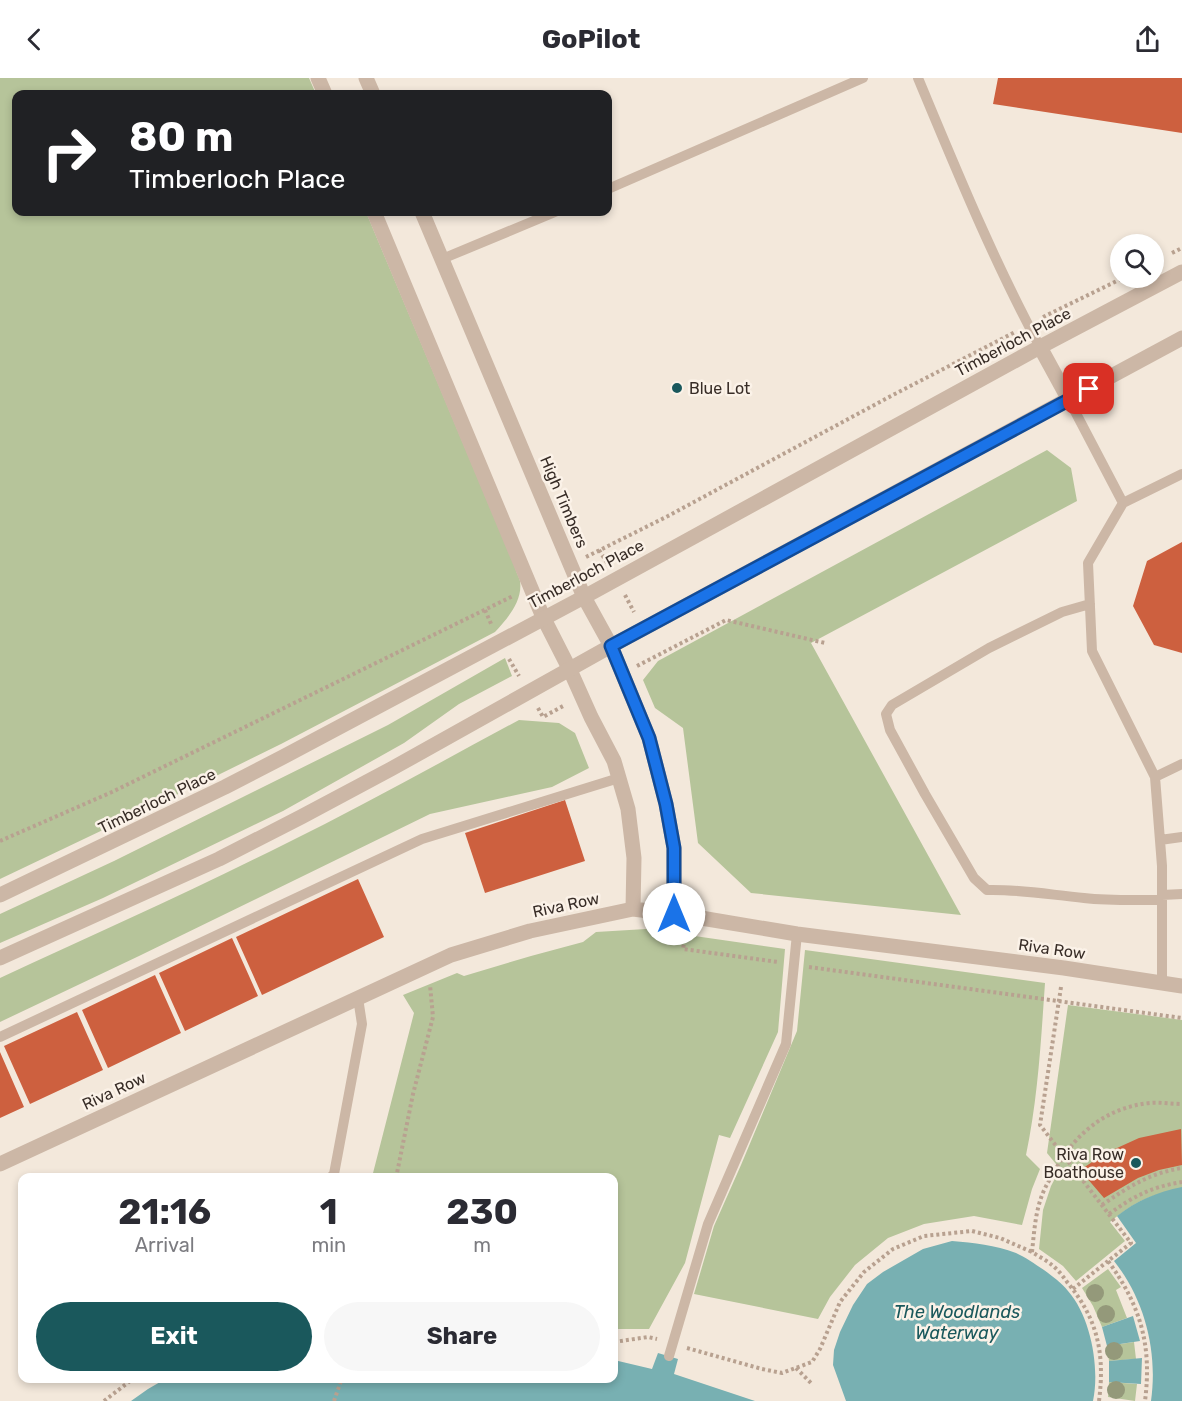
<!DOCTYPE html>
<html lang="en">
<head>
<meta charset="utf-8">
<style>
	:root { --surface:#fff; --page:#f7f7f7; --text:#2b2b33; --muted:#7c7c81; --accent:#1a585c }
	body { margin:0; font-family:Rubik,sans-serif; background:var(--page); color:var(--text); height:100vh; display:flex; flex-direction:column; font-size:22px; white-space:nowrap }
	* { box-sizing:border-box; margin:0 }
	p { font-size:20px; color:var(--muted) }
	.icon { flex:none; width:33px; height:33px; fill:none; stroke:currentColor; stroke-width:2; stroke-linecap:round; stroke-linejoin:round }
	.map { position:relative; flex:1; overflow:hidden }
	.panel { position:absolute; left:18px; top:1095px; width:600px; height:210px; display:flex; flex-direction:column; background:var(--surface); border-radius:12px; box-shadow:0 3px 9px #0003 }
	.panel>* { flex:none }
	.guide { position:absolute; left:12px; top:12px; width:600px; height:126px; border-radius:12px; box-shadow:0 3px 9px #0003; background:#202124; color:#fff; overflow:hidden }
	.fabs { position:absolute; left:1110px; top:156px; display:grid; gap:12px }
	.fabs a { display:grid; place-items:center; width:54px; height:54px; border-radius:50%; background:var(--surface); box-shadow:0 3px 9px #0003; font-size:30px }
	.pin { position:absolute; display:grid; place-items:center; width:51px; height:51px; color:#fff; margin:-26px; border-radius:12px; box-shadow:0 3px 9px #0006 }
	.me { position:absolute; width:66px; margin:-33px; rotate:0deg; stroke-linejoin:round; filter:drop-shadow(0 0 4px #0008) }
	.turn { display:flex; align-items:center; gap:21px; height:126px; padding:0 18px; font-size:27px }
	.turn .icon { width:78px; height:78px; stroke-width:2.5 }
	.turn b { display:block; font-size:42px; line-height:51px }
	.eta { display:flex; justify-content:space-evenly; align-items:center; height:102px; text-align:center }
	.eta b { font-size:36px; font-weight:700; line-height:42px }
	.cta { display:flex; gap:12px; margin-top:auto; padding:12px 18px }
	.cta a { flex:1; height:69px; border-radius:36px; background:var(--accent); color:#fff; font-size:24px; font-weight:700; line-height:69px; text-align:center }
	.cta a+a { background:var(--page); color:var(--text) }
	header { display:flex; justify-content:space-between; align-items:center; height:78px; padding:0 18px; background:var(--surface); font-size:27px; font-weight:700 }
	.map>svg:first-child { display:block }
</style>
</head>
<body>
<header><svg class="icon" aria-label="back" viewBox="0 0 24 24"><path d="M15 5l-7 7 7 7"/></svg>GoPilot<svg class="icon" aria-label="share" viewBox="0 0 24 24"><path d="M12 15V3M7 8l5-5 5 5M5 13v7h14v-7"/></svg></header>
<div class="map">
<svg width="1182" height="1323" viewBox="0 0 1182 1323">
	<rect width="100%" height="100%" fill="#f3e8db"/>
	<!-- green -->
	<path fill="#b6c49a" d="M 0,0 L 309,0 L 316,16 L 16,16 L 16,134 L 366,134 L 515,489 C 516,494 519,499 520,503 C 523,523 507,541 495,554 L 281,666 L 214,699 L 0,801 Z
		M 1047,372 L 1071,390 L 1077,423 L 811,565 L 961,837 L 751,815 L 698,765 L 683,650 L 655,630 L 643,602 L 658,583 Z
		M 505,580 L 512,598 L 459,626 L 404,665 L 283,733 L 103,820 L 0,865 L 0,836 L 114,783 L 388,647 Z
		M 519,642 L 559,645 L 575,655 L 589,690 L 552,709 L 430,736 L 139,878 L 0,944 L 0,900 C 96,856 191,813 285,766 C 364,727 441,684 519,642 Z
		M 646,851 L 785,871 L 778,954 L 730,1060 L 719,1057 L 685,1185 L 649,1251 L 614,1251 L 614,1100 L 372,1099 L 414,935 L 403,917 L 457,895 L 464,898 L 531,878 L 583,864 L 596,854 Z
		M 805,872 L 1045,905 C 1041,962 1038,1020 1026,1077 L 1040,1091 L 1032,1111 L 1022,1147 L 974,1138 L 924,1146 L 888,1160 L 855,1187 L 830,1219 L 818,1241 L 694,1216 L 714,1148 L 741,1087 L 797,953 Z
		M 1068,927 L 1182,942 L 1182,1137 L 1169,1113 C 1143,1120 1131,1127 1110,1144 L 1125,1163 L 1076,1203 L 1063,1188 L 1039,1171 L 1043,1132 L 1051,1108 L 1060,1091 L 1047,1075 Z
		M 1108,1191 L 1121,1209 L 1116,1212 L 1127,1240 L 1102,1249 L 1093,1228 L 1082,1210 Z
		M 1134,1264 L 1136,1281 L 1109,1283 L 1107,1268 Z
		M 1109,1304 L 1137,1306 L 1135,1323 L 1108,1319 Z"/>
	<!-- water -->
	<path fill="#78b0b2" d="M 1182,1109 L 1182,1323 L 1151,1323 C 1158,1274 1145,1222 1114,1183 L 1136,1165 L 1117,1138 C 1136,1123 1157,1114 1182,1109 Z
		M 952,1163 C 974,1165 995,1167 1016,1175 C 1025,1179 1035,1186 1044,1192 C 1052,1198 1062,1205 1068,1213 C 1091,1239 1100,1290 1093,1323 L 846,1323 L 833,1287 L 834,1272 L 840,1254 L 853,1227 L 867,1206 L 883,1194 L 923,1171 Z
		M 1133,1238 L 1140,1263 L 1107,1268 L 1102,1249 Z
		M 658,1275 L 678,1281 L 674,1296 L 755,1323 L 131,1323 L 148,1311 L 167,1300 L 614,1300 L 614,1282 L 652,1291 Z
		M 1142,1280 L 1141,1306 L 1109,1304 L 1109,1283 Z"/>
	<!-- building -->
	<path fill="#cd603f" d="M 998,0 L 1182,0 L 1182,55 L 993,26 Z
		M 1182,464 L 1182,575 L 1154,567 L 1133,528 L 1147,483 Z
		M 565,722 L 585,783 L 485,815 L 465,755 Z
		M 358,801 L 384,859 L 262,917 L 236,859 Z
		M 232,860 L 258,918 L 185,953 L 159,895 Z
		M 155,897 L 181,955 L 108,990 L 82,932 Z
		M 77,934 L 103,992 L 30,1026 L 4,968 Z
		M 0,974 L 24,1029 L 0,1040 Z
		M 1181,1051 L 1182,1087 L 1159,1092 L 1138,1100 L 1104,1120 L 1080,1092 L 1106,1075 L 1139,1060 Z"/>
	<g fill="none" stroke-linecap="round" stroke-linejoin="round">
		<!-- path -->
		<path stroke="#b8a190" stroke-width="4" stroke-dasharray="3 3" stroke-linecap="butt" d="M 1172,175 L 1182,170
			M 1043,239 L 1123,200
			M 599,472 L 608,486
			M 586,479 L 668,438 L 891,318 L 1015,254
			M 625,517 L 634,534
			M 485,532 L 492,548
			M 509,581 L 519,598
			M 637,588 L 726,542 L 825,565
			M 538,630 L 543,639 L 565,627
			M 0,763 L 112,714 L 513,518
			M 686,855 L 683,871 L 778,884
			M 809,889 L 1182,940
			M 1061,909 L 1040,1047 L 1131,1165 L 1108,1183 C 1141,1228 1152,1268 1145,1323
			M 396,1100 L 413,1016 L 433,939 L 430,907
			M 1102,1127 C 1128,1109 1150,1095 1182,1090
			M 1109,1136 C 1134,1118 1151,1109 1182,1104
			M 1073,1211 L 1108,1183
			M 614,1264 L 648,1259 L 657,1261
			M 687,1270 L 762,1291 L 782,1295 L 812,1284 L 820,1271 L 840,1224 L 864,1194 L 893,1171 L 924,1158 L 972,1153 L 1000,1160 L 1032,1174
			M 796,1290 L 813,1307
			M 104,1323 L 134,1300
			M 334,1323 L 342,1300
			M 1099,1323 C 1105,1276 1098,1241 1067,1204 C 1063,1198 1058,1192 1052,1187 C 1046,1182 1038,1178 1032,1174 C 1034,1156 1035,1137 1041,1120 C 1045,1108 1052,1098 1058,1087 C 1079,1052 1109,1029 1150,1025 C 1160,1024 1171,1026 1182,1026"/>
		<!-- service -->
		<path stroke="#ccb7a6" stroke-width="10" d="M 918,0 C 956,91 993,182 1040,269
			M 608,111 L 863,0
			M 442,181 L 555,134
			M 1069,322 L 1123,425 L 1088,485 L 1092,573 L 1155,699 L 1162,788 L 1162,905
			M 1123,425 L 1182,396
			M 1090,526 L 1062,534 L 989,570 L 892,627 L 886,636 L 890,652 L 925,716 L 974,800 L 987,812 C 1020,811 1051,817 1084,820 C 1110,823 1136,822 1162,822
			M 1155,699 L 1182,686
			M 1160,762 L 1182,759
			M 1162,817 L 1182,816
			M 0,959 L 422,761 L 619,700
			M 330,1100 L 334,1096 L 362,946 L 358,920
			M 669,1278 L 708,1146 L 786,966 L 797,856"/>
		<!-- minor -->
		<path stroke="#ccb7a6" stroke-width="15" d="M 318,0 L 325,16
			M 366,0 L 373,16
			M 374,134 L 543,539 L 570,592 L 591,639 L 614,683 L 628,731 L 634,780 L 633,831
			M 422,134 L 584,519 L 611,568 L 649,660 L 666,726 L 674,770 L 674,836
			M 0,1086 L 451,877 L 530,853 L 633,831 L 689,838 L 797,856 L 1064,890 L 1182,908"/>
		<!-- tertiary -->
		<path stroke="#ccb7a6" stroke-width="15" d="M 1040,269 L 1069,322
			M 0,817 L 225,709 L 283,679 L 584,519 L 1040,269 L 1182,194
			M 0,880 L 219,781 L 301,739 L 391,691 L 611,568 L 1182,260"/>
	</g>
	<!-- trees -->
	<g fill="#94997a">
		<circle cx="1095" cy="1215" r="9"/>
		<circle cx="1106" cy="1236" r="9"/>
		<circle cx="1114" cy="1273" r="9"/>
		<circle cx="1116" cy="1312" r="9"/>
	</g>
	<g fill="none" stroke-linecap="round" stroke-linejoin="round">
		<defs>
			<path id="route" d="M 674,836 L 674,770 L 666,726 L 649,660 L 611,568 L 1089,311"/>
		</defs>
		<!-- route casing -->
		<use href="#route" stroke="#114b97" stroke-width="15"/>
		<!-- route -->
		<use href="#route" stroke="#1a73e8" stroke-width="10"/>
	</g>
	<!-- markers -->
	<g fill="#1a585c" stroke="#fbf2e8" stroke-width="2">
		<circle cx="677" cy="310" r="6"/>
		<circle cx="1136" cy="1085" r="6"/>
	</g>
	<g text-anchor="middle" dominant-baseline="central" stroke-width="5" stroke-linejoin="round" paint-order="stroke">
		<!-- street labels -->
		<g font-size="16" fill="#382d27" stroke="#fbf2e8">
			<text transform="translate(1013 264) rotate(-28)">Timberloch Place</text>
			<text transform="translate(564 424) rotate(67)">High Timbers</text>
			<text transform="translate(586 496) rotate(-28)">Timberloch Place</text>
			<text transform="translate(157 723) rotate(-26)">Timberloch Place</text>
			<text transform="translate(566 827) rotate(-12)">Riva Row</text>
			<text transform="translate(1052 871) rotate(8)">Riva Row</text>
			<text transform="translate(114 1013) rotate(-25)">Riva Row</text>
		</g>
		<!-- poi labels -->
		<g font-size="16" fill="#382d27" stroke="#fbf2e8" text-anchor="start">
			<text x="689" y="310">Blue Lot</text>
			<text x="1124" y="1076" text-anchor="end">Riva Row<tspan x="1124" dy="18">Boathouse</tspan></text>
		</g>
		<!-- water labels -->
		<g font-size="18" font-style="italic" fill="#1a585c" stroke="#fbf2e8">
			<text x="957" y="1234">The Woodlands<tspan x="957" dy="21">Waterway</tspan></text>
		</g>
	</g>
</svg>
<div class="fabs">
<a><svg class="icon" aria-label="search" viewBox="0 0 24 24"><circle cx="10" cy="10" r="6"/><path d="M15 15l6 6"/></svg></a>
</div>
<div class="pin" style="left:1089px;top:311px;background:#d93025"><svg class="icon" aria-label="arrive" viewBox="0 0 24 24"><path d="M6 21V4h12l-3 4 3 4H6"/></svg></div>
<svg class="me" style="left:674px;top:836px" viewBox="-20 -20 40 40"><circle r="19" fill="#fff"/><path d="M0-13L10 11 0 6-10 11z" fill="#1a73e8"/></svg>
<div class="guide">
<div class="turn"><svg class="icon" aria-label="right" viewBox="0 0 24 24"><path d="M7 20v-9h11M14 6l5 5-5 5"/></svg><div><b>80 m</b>Timberloch Place</div></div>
</div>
<section class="panel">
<div class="eta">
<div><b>21:16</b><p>Arrival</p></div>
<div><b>1</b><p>min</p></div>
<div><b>230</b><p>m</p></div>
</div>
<div class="cta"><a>Exit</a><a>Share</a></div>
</section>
</div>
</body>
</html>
